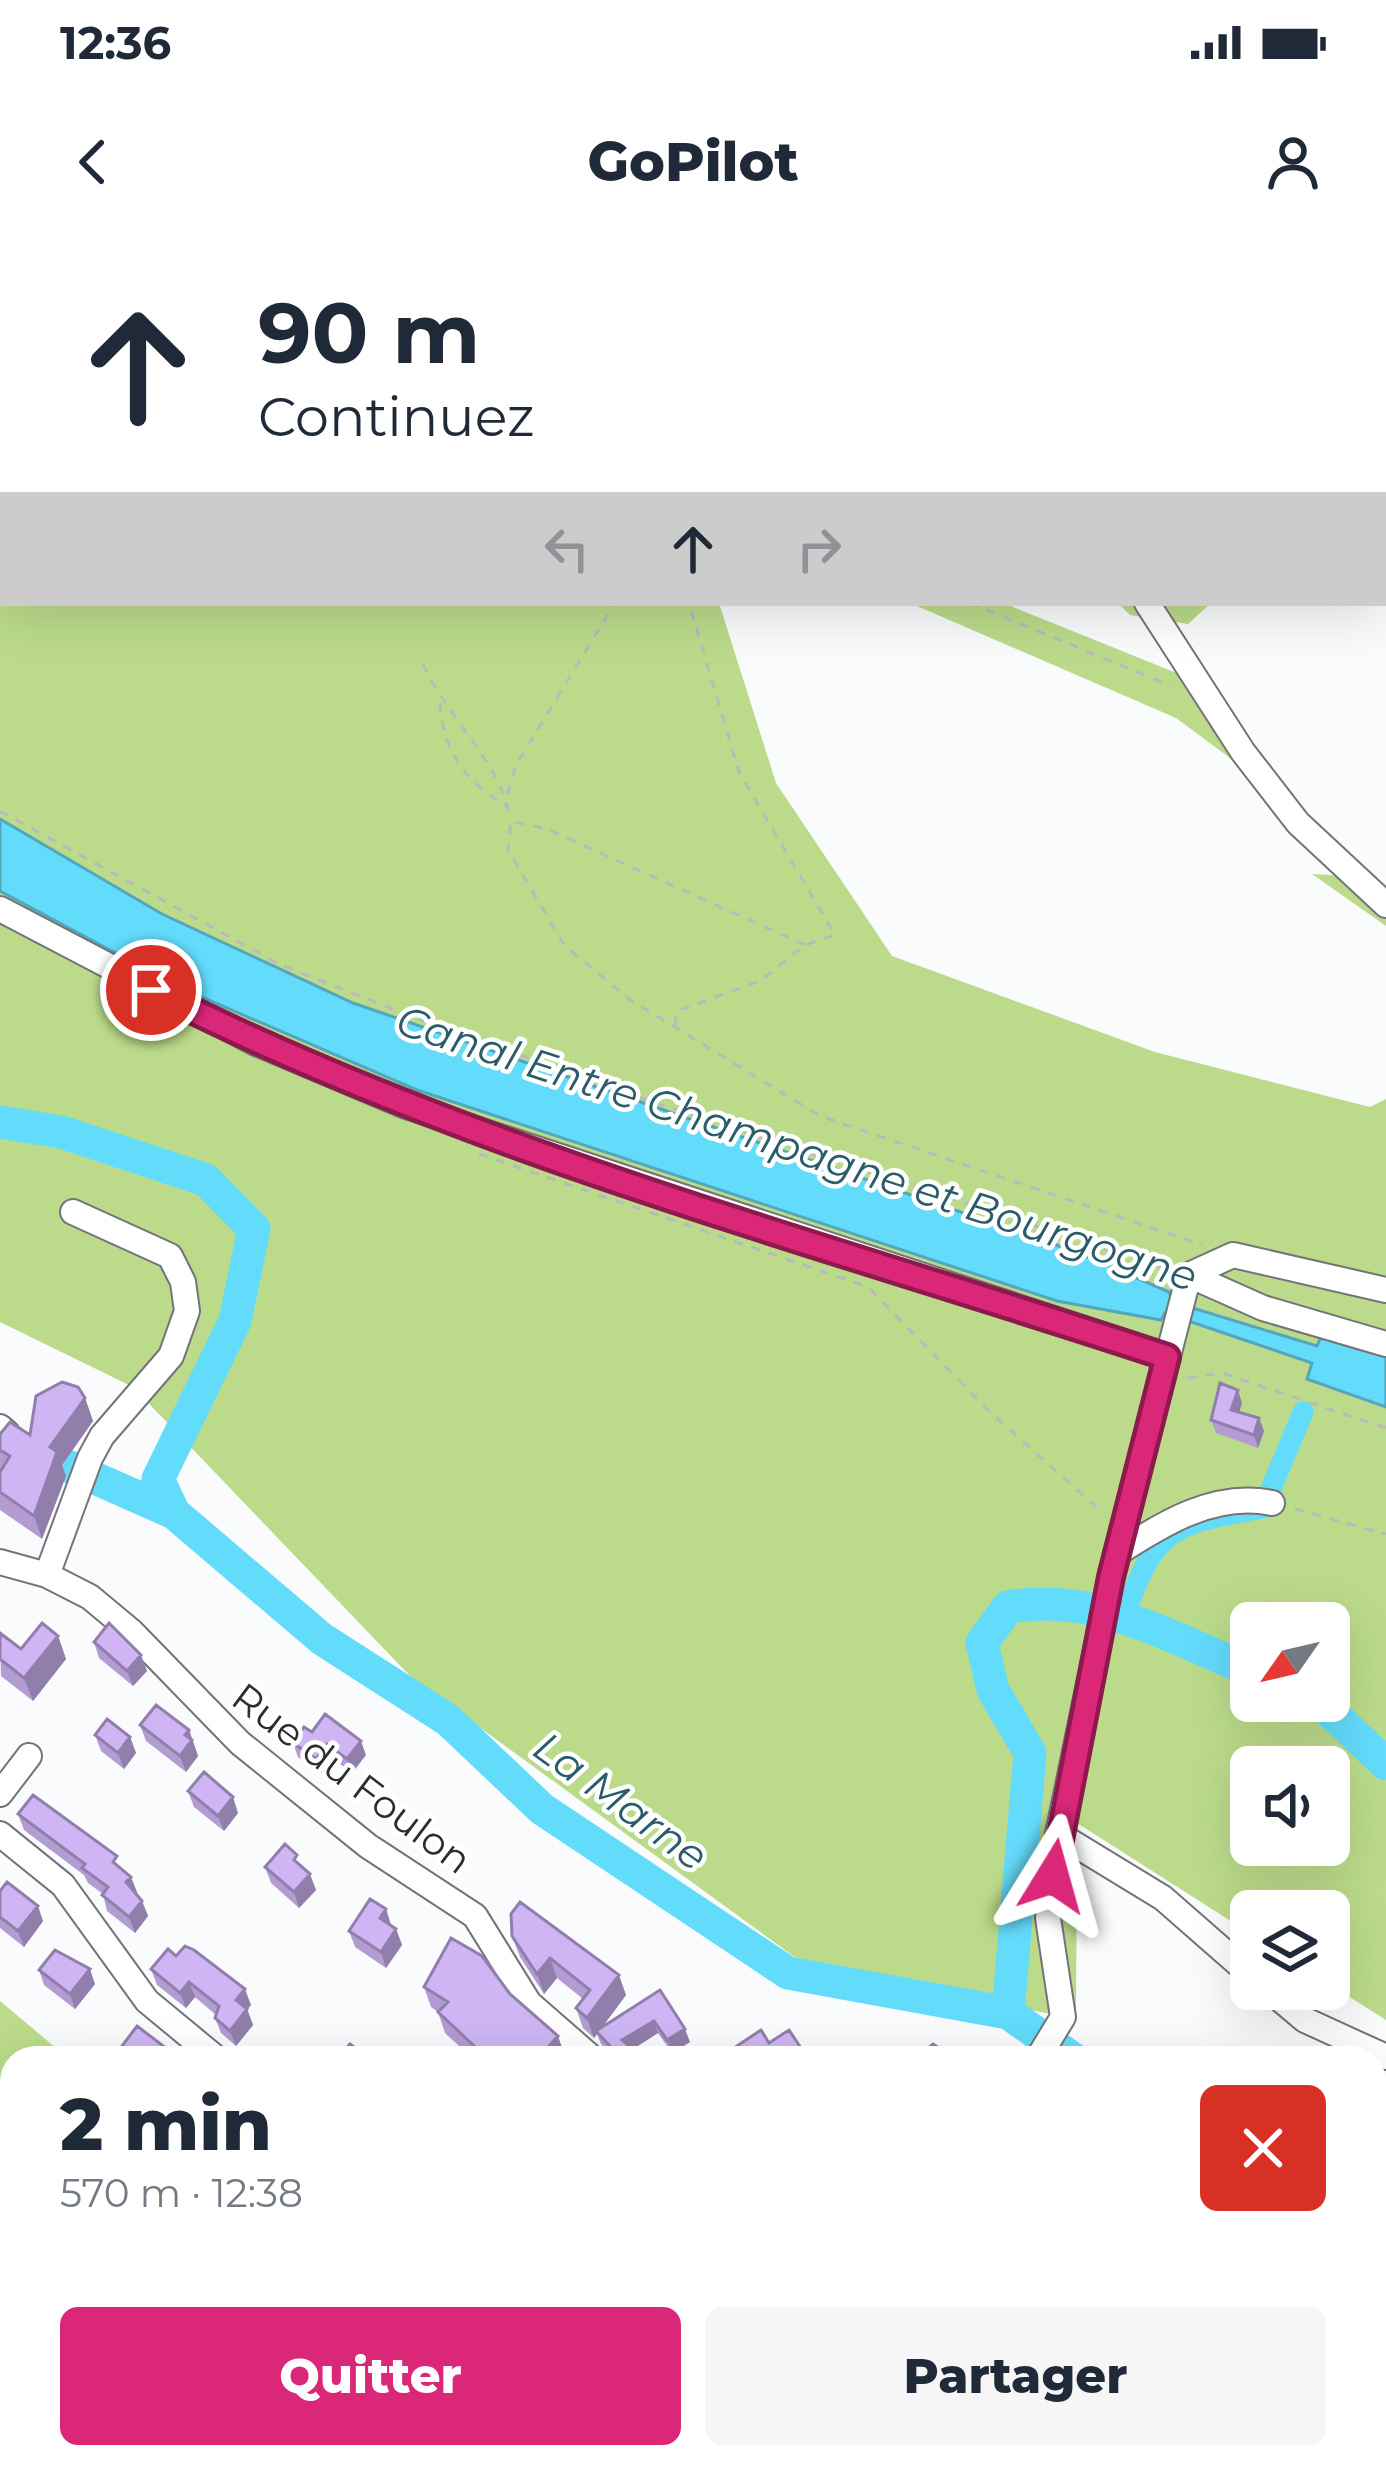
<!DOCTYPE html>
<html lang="fr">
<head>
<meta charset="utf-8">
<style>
	:root { --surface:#fff; --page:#f6f6f7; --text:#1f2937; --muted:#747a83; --accent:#db2777 }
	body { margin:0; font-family:Montserrat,sans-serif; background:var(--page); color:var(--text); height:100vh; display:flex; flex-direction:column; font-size:45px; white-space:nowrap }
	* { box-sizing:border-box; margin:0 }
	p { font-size:39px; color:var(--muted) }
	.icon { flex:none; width:66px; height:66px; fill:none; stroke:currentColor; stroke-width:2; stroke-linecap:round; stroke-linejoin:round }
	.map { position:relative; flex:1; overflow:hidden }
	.panel { position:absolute; left:0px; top:1806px; width:1386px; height:423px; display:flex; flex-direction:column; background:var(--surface); border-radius:36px 36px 0 0; box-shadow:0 12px 48px #0002 }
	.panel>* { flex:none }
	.guide { position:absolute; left:0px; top:0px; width:1386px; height:366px; box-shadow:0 12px 48px #0002; background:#fff; color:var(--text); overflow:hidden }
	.needle { width:78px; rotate:236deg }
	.tools { position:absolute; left:1230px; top:1362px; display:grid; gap:24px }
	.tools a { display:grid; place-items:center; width:120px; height:120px; border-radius:18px; background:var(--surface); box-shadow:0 12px 48px #0002; font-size:60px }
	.pin { position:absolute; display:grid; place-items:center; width:102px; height:102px; color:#fff; margin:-51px; border:6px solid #fff; border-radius:50%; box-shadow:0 3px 12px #0007 }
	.me { position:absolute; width:132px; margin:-66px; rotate:8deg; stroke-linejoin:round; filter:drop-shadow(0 0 9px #0008) }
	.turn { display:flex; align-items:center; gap:42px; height:252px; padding:0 60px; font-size:54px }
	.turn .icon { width:156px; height:156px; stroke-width:2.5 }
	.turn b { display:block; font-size:84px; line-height:102px }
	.lanes { display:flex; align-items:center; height:114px; padding:0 60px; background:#0003; justify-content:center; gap:60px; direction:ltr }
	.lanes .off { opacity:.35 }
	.round { display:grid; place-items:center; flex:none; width:126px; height:126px; border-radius:18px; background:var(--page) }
	.headline { display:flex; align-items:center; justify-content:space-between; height:204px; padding:0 60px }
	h1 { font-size:72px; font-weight:800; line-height:90px }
	.cta { display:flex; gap:24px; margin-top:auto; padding:24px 60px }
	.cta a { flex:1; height:138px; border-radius:18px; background:var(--accent); color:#fff; font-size:48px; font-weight:800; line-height:138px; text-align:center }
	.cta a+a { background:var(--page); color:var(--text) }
	.status { display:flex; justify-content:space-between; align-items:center; height:84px; padding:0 60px; background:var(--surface); direction:ltr }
	.status svg { height:33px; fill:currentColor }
	header { display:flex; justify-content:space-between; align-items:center; height:156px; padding:0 60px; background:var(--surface); font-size:54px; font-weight:800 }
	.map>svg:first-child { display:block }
</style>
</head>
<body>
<div class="status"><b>12:36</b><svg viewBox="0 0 49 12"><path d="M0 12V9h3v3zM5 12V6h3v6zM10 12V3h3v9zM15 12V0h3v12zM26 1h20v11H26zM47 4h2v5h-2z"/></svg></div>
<header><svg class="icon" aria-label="back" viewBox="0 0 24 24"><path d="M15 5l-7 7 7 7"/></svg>GoPilot<svg class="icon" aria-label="person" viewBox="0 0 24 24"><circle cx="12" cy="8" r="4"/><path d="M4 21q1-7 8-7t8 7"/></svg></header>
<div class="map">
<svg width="1386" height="2227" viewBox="0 0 1386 2227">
	<rect width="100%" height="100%" fill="#f9fbfd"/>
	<!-- green -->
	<path fill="#bbdb8a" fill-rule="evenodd" d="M 0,0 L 713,0 L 3,3 L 3,363 L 719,363 L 776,543 L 892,716 L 1155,812 L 1370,867 L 1386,859 L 1386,1780 L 1329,1744 L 1329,1671 L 1251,1671 L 1251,1694 L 1077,1583 L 1076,1779 L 807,1726 L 412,1438 L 133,1147 L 0,1082 ZM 1251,1383 L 1329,1383 L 1329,1461 L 1251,1461 ZM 1251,1527 L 1329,1527 L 1329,1605 L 1251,1605 Z
		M 910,363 L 1003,363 L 1189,438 L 1234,521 L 1176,478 Z
		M 1118,363 L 1211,363 L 1188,384 L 1130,375 Z
		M 1312,634 L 1332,635 L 1386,660 L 1386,686 Z
		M 0,1761 L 68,1818 L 12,1818 L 12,1979 L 0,1969 Z
		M 261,2217 L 595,2217 L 611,2227 L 271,2227 Z"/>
	<!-- water -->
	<path fill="#63dbfb" stroke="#52a7be" stroke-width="3" d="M 0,579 L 162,674 L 353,763 L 1074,1011 L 1169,1052 L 1173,1062 L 1317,1106 L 1322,1095 L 1386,1110 L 1386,1167 L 1307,1139 L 1312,1123 L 1165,1073 L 1161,1080 L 1057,1061 L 417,850 L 183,749 L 0,651 Z"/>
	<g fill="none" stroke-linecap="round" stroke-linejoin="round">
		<!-- canal -->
		<path stroke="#63dbfb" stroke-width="21" d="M 1124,1377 C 1156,1286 1171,1285 1263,1268 L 1303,1172"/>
		<!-- river -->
		<path stroke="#63dbfb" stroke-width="33" d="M 0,882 L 61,892 L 206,940 L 254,989 L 235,1081 L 158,1239 L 174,1273 L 322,1399 L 448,1480 L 542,1569 L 788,1733 L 1008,1773 L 1030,1513 L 993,1450 L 982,1403 L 1008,1367 C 1096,1351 1171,1399 1251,1430
			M 63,1224 L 174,1273
			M 1319,1461 L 1386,1524
			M 1008,1773 L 1072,1818
			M 1374,2079 L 1386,2101"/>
		<defs>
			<path id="minor" d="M 723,0 L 725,3
				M 1147,363 L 1243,512 L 1298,583 L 1386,665
				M 0,669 L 256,803 L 406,866 L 1167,1116
				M 1189,1035 L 1263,1068 L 1386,1104
				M 0,1187 L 7,1193 L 0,1205
				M 1116,1314 C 1162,1284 1215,1251 1272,1263
				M 0,1322 L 47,1335 L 90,1357 L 132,1392 L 240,1503 L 368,1606 L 475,1676 L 529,1763 L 592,1818
				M 47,1335 L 90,1218 L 102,1196 L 171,1116 L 187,1071 L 183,1042 L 170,1016 L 73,972
				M 0,1554 L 29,1516
				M 0,1594 L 63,1645 L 147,1761 L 216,1818
				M 1058,1594 L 1163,1658 L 1251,1735
				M 1268,1749 L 1305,1780 L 1386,1817
				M 1038,1818 L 1063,1777 L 1048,1678 L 1058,1594 L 1111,1337 L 1189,1035 L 1233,1015 L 1386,1050
				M 1374,2194 L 1386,2202
				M 824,2217 L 826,2227
				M 845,2227 L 853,2217
				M 1125,2227 L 1129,2217"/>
		</defs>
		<!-- minor casing -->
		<use href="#minor" stroke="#737477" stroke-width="28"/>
		<!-- path -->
		<path stroke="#b9babc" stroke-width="3" stroke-dasharray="9 9" stroke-linecap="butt" d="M 331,0 L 333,3
			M 1350,0 L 1353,3
			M 656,3 L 656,0
			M 1383,38 L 1386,41
			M 970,363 L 1171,446
			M 423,424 C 445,475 505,528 510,580
			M 440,463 C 443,513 466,542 509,568
			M 507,554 L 516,525 L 615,363
			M 0,571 L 279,724 L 415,778 L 632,855 L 1168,1029
			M 805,705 L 547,589 L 511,581 L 508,610 L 565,706 L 629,759 L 820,876 L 1203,1005
			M 675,785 L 677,771 L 760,741 L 805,705 L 835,695 L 739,532 L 689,363
			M 479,914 L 868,1047 L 988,1170 L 1104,1274
			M 1188,1138 L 1222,1133 L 1386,1188
			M 1295,1269 L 1386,1294"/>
		<!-- minor -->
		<use href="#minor" stroke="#fff" stroke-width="24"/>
	</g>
	<!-- wall -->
	<path fill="#b29cd2" d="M 85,1158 L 93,1181 L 62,1225 L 66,1236 L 42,1299 L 0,1270 L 0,1194 L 30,1195 Z
		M 1242,1163 L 1239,1172 L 1259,1178 L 1264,1191 L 1258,1208 L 1216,1193 L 1211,1180 Z
		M 0,1393 L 21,1409 L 58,1396 L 66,1419 L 33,1461 L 1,1436 Z
		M 94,1402 L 147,1431 L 133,1446 L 99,1418 Z
		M 140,1485 L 189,1490 L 198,1516 L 186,1532 L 146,1501 Z
		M 312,1492 L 366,1515 L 352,1533 L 332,1518 L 321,1533 L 298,1517 L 293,1503 Z
		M 95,1495 L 130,1497 L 136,1513 L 124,1529 L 101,1511 Z
		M 188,1551 L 238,1573 L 224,1591 L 194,1567 Z
		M 18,1574 L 122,1629 L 142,1661 L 148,1676 L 135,1693 L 107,1671 L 103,1654 L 88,1643 L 84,1635 L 24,1590 Z
		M 265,1627 L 301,1627 L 316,1650 L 299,1668 L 271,1643 Z
		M 0,1651 L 43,1681 L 24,1707 L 0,1688 Z
		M 386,1669 L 391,1686 L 396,1689 L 402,1705 L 386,1728 L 355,1707 L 349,1691 Z
		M 512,1696 L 626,1755 L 603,1786 L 660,1750 L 690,1802 L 672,1813 L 658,1793 L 633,1809 L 636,1818 L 614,1818 L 601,1804 L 597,1794 L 594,1798 L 583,1788 L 576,1768 L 583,1759 L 557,1738 L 544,1754 L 520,1717 Z
		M 176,1716 L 251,1765 L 247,1769 L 253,1785 L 236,1806 L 221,1793 L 215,1778 L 216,1775 L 195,1757 L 186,1768 L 157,1745 L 151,1729 Z
		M 39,1730 L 95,1744 L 75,1769 L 44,1745 Z
		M 424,1747 L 510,1754 L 565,1816 L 564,1818 L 472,1818 L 445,1793 L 438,1772 L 431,1767 Z
		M 686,2217 L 755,2217 L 759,2220 L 761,2227 L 698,2227 Z
		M 860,2217 L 924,2217 L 917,2227 L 864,2227 Z
		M 925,2217 L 957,2217 L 960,2227 L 938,2227 Z
		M 1072,2217 L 1101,2217 L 1095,2227 L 1088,2227 Z
		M 1180,2217 L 1258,2217 L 1262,2227 L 1193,2227 Z"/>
	<!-- shaded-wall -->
	<path fill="#917fab" d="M 1238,1150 L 1242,1163 L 1236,1183 L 1231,1170 Z
		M 85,1158 L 93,1181 L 62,1225 L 66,1236 L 42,1299 L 34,1276 L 50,1207 Z
		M 1259,1178 L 1264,1191 L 1258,1208 L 1254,1195 Z
		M 58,1396 L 66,1419 L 33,1461 L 24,1438 Z
		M 141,1415 L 147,1431 L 133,1446 L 127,1431 Z
		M 189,1490 L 198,1516 L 186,1532 L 180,1516 L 185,1495 Z
		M 130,1497 L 136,1513 L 124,1529 L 118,1513 Z
		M 361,1501 L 366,1515 L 352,1533 L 347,1519 Z
		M 327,1504 L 332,1518 L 321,1533 L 316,1519 Z
		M 233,1557 L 238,1573 L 224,1591 L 218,1576 Z
		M 310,1634 L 316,1650 L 299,1668 L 294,1652 Z
		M 131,1637 L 137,1652 L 132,1658 L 126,1642 Z
		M 142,1661 L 148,1676 L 135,1693 L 129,1677 Z
		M 38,1666 L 43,1681 L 24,1707 L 18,1691 Z
		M 386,1669 L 391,1685 L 385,1694 L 380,1678 Z
		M 396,1689 L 402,1705 L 386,1728 L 381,1712 Z
		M 550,1718 L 557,1738 L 544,1754 L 537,1734 Z
		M 90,1729 L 95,1744 L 75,1769 L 70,1754 Z
		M 619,1735 L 626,1755 L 594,1798 L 587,1778 Z
		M 189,1742 L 195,1757 L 186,1768 L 180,1753 Z
		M 245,1749 L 251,1765 L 242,1776 L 236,1760 Z
		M 247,1769 L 253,1785 L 236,1806 L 230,1791 Z
		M 654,1781 L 658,1793 L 633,1809 L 636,1818 L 624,1818 L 622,1800 Z
		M 685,1789 L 690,1802 L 672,1813 L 667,1800 Z
		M 558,1796 L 565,1816 L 564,1818 L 538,1818 Z
		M 1386,1954 L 1386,1987 L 1374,2005 L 1374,1972 Z
		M 910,2217 L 924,2217 L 917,2227 L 904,2227 Z
		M 957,2217 L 960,2227 L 950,2227 L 950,2225 Z
		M 1088,2217 L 1101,2217 L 1095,2227 L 1092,2227 Z
		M 1252,2217 L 1258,2217 L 1262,2227 L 1245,2227 Z
		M 1369,2217 L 1374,2227 L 1362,2227 Z"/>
	<!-- building -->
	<path fill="#cfb5f4" stroke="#917fab" stroke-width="3" d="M 62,1142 L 78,1147 L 85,1158 L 50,1207 L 57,1212 L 34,1276 L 0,1252 L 0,1232 L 10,1216 L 0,1210 L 0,1194 L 10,1182 L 30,1195 L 36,1156 Z
		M 1220,1143 L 1238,1150 L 1231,1170 L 1259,1178 L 1254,1195 L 1211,1180 Z
		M 42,1383 L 58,1396 L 24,1438 L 0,1419 L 0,1393 L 21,1409 Z
		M 109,1383 L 141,1415 L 127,1431 L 94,1402 Z
		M 156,1465 L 189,1490 L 185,1495 L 192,1500 L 180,1516 L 140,1485 Z
		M 325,1474 L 361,1501 L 347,1519 L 327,1504 L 316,1519 L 293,1503 L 304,1487 L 312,1492 Z
		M 107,1479 L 130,1497 L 118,1513 L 95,1495 Z
		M 204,1532 L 233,1557 L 218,1576 L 188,1551 Z
		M 33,1555 L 117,1616 L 113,1622 L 131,1637 L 126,1642 L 142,1661 L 129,1677 L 102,1655 L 108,1647 L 82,1628 L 85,1624 L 18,1574 Z
		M 285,1604 L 297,1615 L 294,1620 L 310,1634 L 294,1652 L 265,1627 Z
		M 7,1642 L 38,1666 L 18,1691 L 0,1677 L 0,1651 Z
		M 370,1659 L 386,1669 L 380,1678 L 396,1689 L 381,1712 L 349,1691 Z
		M 520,1662 L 619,1735 L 587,1778 L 576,1768 L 590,1750 L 550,1718 L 537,1734 L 512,1696 L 511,1674 Z
		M 451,1698 L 482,1716 L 510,1754 L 558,1796 L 538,1818 L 487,1818 L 438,1772 L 448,1762 L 424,1747 Z
		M 185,1706 L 194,1710 L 245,1749 L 236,1760 L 247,1769 L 230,1791 L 215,1778 L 219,1766 L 189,1742 L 180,1753 L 151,1729 L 168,1709 L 176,1716 Z
		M 55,1710 L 90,1729 L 70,1754 L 39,1730 Z
		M 660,1750 L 685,1789 L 667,1800 L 654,1781 L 622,1800 L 632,1808 L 624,1818 L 621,1818 L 596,1791 Z
		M 137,1786 L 179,1818 L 136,1818 L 122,1806 Z
		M 761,1790 L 769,1803 L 789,1790 L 801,1808 L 795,1812 L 799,1818 L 759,1818 L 758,1815 L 753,1818 L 745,1818 L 737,1806 Z
		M 350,1804 L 368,1818 L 338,1818 Z
		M 933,1804 L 954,1818 L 916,1818 Z
		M 1386,1902 L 1386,1954 L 1374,1972 L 1374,1919 Z
		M 700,2217 L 755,2217 L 759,2220 L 754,2227 L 712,2227 Z
		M 862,2217 L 910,2217 L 904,2227 L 873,2227 L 875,2225 Z
		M 939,2217 L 956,2217 L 950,2225 Z
		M 1199,2217 L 1252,2217 L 1245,2227 L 1213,2227 Z
		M 1334,2217 L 1369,2217 L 1362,2227 L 1339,2227 L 1331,2222 Z"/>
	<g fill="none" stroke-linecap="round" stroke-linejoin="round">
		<defs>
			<path id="route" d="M 151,750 C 473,913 825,1004 1167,1117 L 1111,1337 L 1053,1636"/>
		</defs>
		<!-- route casing -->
		<use href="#route" stroke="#8e194d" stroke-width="30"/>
		<!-- route -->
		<use href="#route" stroke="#db2777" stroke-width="21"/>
	</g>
	<g text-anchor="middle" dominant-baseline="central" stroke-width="9" stroke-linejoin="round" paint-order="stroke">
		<!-- street labels -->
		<g font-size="39" fill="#2c2d2e" stroke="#fff">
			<text transform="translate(352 1538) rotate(37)">Rue du Foulon</text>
		</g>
		<!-- water labels -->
		<g font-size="42" font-style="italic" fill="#2a5c6a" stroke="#fff">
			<text transform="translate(797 908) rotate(18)">Canal Entre Champagne et Bourgogne</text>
			<text transform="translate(621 1561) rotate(36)">La Marne</text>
		</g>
	</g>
</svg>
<div class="tools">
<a><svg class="needle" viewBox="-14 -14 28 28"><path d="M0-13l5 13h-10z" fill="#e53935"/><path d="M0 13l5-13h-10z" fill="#747a83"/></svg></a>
<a><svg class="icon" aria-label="sound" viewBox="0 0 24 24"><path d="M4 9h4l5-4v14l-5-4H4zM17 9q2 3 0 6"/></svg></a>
<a><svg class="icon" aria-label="layers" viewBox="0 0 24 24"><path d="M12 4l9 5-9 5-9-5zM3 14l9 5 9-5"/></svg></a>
</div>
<div class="pin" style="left:151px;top:750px;background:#d93025"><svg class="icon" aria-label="arrive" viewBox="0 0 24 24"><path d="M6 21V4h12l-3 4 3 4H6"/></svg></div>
<svg class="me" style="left:1053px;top:1636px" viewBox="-20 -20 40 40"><path d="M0-17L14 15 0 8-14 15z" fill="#db2777" stroke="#fff" stroke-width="4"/></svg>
<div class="guide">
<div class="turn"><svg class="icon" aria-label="ahead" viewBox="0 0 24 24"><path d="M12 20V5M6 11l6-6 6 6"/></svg><div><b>90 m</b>Continuez</div></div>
<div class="lanes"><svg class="icon off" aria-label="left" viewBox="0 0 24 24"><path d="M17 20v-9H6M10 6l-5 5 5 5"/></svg><svg class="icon" aria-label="ahead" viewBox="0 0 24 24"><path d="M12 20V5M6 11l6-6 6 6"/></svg><svg class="icon off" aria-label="right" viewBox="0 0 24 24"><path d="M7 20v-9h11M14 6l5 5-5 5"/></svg></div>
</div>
<section class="panel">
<div class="headline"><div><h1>2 min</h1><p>570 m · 12:38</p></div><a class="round" style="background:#d93025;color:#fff"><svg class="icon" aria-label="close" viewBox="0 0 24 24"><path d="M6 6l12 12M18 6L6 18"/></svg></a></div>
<div class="cta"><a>Quitter</a><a>Partager</a></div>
</section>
</div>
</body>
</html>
